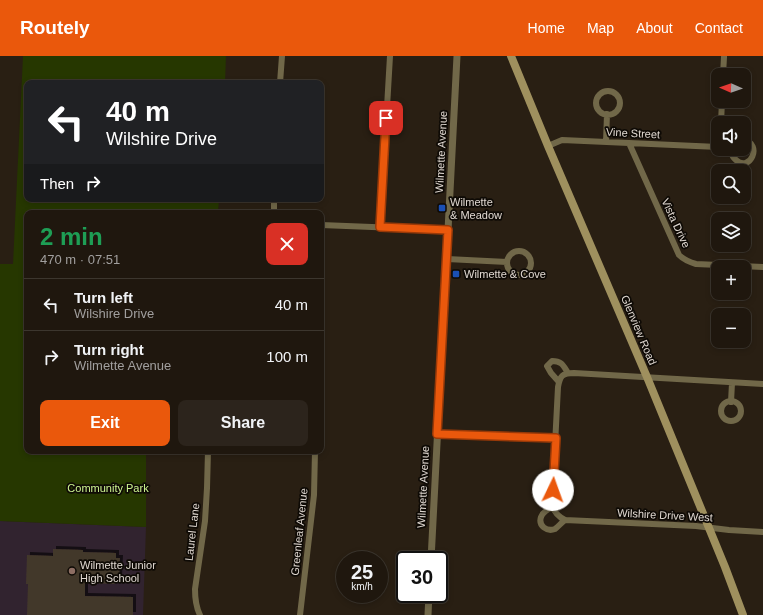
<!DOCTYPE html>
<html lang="en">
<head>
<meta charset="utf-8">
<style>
	:root { --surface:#1f170e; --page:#2c241c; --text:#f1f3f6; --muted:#a19f9e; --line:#3c362e; --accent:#ea580c }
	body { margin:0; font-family:Arial,sans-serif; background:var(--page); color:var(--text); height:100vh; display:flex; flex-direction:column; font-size:15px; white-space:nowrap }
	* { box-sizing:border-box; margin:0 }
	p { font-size:13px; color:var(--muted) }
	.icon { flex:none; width:22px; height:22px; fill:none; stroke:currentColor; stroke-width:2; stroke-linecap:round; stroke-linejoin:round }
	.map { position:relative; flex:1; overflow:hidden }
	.details { position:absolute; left:24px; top:154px; width:300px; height:244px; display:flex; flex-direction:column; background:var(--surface); border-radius:8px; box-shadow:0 2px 6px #0003,0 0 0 1px var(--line) }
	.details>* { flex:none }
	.hud { position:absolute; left:24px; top:24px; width:300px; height:122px; border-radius:8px; box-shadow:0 2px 6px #0003,0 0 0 1px var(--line); background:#202124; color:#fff; overflow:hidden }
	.needle { width:26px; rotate:272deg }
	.tools { position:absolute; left:711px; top:12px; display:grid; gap:8px }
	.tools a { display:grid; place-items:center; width:40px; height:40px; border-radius:8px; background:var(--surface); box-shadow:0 2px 6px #0003,0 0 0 1px var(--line); font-size:20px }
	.speed { position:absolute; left:336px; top:495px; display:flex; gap:8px; font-size:20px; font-weight:700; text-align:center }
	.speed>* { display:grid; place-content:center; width:52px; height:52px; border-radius:50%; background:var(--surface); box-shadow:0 2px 6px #0003,0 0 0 1px var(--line); line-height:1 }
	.speed small { font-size:10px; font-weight:400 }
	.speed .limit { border:2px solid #111; border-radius:6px; background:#fff; color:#111 }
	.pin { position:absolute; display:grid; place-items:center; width:34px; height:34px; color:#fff; margin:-17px; border-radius:8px; box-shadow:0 2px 6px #0006 }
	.me { position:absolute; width:44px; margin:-22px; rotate:3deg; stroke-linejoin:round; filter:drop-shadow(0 0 3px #0008) }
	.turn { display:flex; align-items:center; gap:14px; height:84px; padding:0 16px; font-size:18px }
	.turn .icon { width:52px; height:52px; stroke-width:2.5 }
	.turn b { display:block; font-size:28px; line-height:34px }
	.then { display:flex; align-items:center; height:38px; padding:0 16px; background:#0003; gap:8px; font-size:15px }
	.round { display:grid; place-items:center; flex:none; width:42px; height:42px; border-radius:8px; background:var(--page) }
	.headline { display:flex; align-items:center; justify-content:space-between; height:68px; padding:0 16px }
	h1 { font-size:24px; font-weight:700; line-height:30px; color:#1e9e55 }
	.primary-button { display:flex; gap:8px; margin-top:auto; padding:8px 16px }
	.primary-button a { flex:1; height:46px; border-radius:8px; background:var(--accent); color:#fff; font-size:16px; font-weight:700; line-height:46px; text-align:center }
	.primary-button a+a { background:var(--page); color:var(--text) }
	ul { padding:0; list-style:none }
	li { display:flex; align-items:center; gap:12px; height:52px; padding:0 16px; border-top:1px solid var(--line) }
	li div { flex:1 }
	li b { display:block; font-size:15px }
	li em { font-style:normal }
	header { display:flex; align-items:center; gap:24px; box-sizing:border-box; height:56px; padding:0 20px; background:var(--accent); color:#fff }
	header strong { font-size:19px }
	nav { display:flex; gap:22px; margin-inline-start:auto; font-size:14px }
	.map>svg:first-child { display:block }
</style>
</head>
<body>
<header>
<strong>Routely</strong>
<nav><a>Home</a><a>Map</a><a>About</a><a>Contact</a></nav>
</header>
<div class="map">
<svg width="763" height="559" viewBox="0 0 763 559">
	<defs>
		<filter id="shadow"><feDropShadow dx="3" dy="-3" stdDeviation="0" flood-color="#0009"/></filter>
	</defs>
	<rect width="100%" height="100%" fill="#291f13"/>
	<!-- education -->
	<path fill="#31232f" d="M 0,465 L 146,471 L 143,559 L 0,559 Z"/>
	<!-- green -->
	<path fill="#263700" d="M 23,0 L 226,0 L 225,27 L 27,27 L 27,143 L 219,143 L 218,157 L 27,157 L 27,395 L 146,395 L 146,471 L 0,465 L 0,208 L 13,208 Z"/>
	<!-- building -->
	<path fill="#43372b" filter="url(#shadow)" d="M 53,493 L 83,494 L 83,496 L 116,497 L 116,502 L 120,502 L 119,524 L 115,524 L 115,528 L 85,527 L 85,540 L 133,541 L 133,559 L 27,559 L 28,528 L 26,528 L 27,499 L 53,500 Z"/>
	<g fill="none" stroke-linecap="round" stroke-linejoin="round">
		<!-- minor -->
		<path stroke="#716849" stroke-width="6" d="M 723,19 L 724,1
			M 280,27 L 282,0
			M596 47a12 12 0 1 1 24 0a12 12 0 1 1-24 0Z
			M 721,67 L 722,45
			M 606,86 L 607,58
			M 629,87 L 679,199 C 684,204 689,206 696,208 L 763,211
			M 548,90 L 562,84 L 718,91
			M 732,93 C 731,98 732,101 736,104 C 750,117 763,88 744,84
			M 274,157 L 274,143
			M 321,169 L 448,174
			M 380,171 L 390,0
			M507 207a12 12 0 1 1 24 0a12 12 0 1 1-24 0Z
			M 447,203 L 507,206
			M 559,326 L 551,317 L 547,310 L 552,305 C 562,305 563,309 568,317
			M 763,328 L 574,317 C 562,317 560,320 558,331 L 552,447 C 553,455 557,460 565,464 L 696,470 L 729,474 L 763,476
			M721 355a10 10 0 1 1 20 0a10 10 0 1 1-20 0Z
			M 731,346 L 732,327
			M 437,378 L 556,382
			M 553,451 C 548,453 543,456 541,461 C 538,470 547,476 555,473 C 558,471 562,466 565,464
			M 200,559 C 196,551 195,542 195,533 L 205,465 L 207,432 L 208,395
			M 300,559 L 314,439 L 315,395"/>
		<!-- tertiary -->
		<path stroke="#716849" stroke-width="7" d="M 431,504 L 457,0
			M 428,559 L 429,538"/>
		<!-- secondary -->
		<path stroke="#9f905e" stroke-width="8" d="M 511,0 L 548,90 L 647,321 L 725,511 L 743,559"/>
	</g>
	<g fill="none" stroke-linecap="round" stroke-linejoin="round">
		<defs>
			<path id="route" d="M 386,62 L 380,171 L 448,174 L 437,378 L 556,382 L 553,434"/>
		</defs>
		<!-- route casing -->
		<use href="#route" stroke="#983908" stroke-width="10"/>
		<!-- route -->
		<use href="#route" stroke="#ea580c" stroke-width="7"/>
	</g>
	<!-- markers -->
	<g fill="#1a4fb4" stroke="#0e0a05" stroke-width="1.5">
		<rect x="438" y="148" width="8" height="8" rx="2"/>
		<rect x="452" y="214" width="8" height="8" rx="2"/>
	</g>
	<circle fill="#8d6e63" stroke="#0e0a05" stroke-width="1.5" cx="72" cy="515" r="4"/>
	<g text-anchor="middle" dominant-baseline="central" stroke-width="3.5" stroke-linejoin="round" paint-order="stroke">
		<!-- street labels -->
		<g font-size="11" fill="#e0d8d1" stroke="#0e0a05">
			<text transform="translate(633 77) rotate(3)">Vine Street</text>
			<text transform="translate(441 96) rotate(-87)">Wilmette Avenue</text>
			<text transform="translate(676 167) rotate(65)">Vista Drive</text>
			<text transform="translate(639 274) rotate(67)">Glenview Road</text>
			<text transform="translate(423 431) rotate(-87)">Wilmette Avenue</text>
			<text transform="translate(665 459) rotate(3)">Wilshire Drive West</text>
			<text transform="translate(192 476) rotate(-83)">Laurel Lane</text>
			<text transform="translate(299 476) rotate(-84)">Greenleaf Avenue</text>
		</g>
		<!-- poi labels -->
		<g font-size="11" fill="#e0d8d1" stroke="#0e0a05" text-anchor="start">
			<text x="450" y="146">Wilmette<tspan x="450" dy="13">&amp; Meadow</tspan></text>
			<text x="464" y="218">Wilmette &amp; Cove</text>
			<text x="80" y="509">Wilmette Junior<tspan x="80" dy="13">High School</tspan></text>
		</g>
		<!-- park labels -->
		<g font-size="11" fill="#cdf490" stroke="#0e0a05">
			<text x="108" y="432">Community Park</text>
		</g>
	</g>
</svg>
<div class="tools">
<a><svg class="needle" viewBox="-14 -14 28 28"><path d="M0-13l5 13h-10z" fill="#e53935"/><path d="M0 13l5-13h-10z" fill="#a19f9e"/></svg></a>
<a><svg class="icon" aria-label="sound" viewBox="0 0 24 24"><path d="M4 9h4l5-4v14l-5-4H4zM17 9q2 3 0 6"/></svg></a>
<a><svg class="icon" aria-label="search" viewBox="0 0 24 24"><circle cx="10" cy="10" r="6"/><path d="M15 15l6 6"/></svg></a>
<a><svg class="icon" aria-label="layers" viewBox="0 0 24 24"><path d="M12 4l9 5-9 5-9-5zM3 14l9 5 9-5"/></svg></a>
<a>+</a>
<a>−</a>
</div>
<div class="speed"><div>25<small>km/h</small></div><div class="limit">30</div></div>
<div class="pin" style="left:386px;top:62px;background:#d93025"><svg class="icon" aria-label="arrive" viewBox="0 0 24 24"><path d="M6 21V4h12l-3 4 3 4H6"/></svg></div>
<svg class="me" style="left:553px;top:434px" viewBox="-20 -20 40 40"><circle r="19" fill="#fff"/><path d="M0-13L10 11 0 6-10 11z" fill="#ea580c"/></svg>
<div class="hud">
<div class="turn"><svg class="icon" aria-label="left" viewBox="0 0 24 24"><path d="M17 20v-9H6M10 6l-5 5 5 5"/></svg><div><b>40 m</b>Wilshire Drive</div></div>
<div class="then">Then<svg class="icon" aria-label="right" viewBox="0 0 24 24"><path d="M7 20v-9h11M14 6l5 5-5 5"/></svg></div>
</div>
<section class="details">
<div class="headline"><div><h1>2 min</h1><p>470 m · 07:51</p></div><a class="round" style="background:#d93025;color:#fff"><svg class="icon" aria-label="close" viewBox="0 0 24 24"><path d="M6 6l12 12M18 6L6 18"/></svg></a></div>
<ul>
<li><svg class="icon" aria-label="left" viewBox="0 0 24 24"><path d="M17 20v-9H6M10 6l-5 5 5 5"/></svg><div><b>Turn left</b><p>Wilshire Drive</p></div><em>40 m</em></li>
<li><svg class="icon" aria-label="right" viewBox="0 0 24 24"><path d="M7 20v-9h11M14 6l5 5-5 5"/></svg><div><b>Turn right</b><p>Wilmette Avenue</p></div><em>100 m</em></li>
</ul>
<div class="primary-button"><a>Exit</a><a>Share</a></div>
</section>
</div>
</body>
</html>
